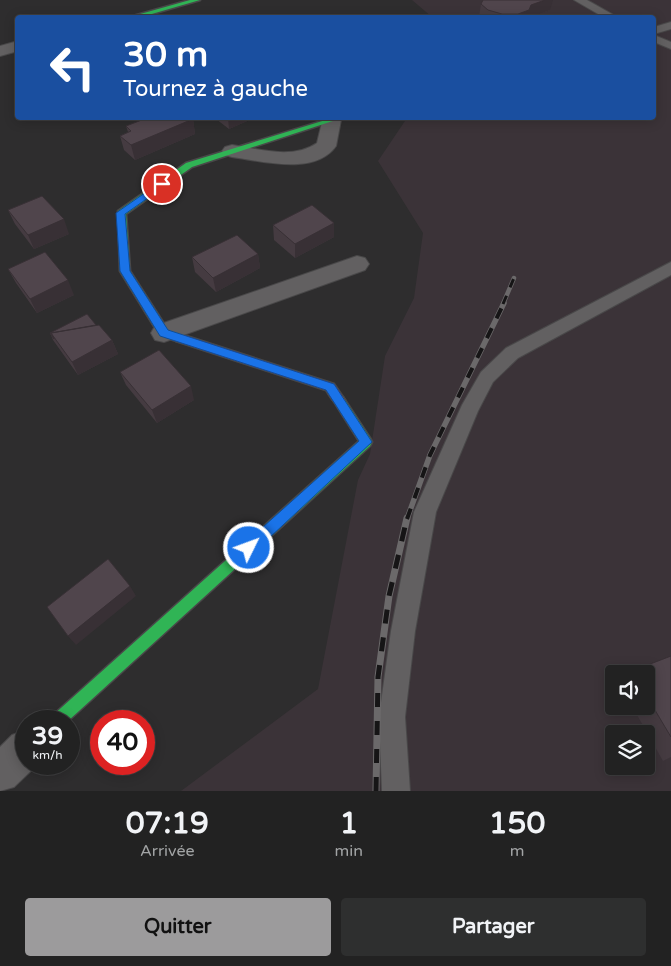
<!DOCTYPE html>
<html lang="fr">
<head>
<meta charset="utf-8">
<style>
	:root { --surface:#222; --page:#2e2f2f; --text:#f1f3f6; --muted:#a2a4a5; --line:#3f3f40; --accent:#9c9b9c }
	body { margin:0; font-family:"Varela Round",sans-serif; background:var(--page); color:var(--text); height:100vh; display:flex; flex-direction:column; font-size:19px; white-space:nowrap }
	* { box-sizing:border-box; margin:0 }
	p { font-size:16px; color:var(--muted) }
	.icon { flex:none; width:28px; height:28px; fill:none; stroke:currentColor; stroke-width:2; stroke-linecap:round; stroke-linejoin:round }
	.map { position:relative; height:791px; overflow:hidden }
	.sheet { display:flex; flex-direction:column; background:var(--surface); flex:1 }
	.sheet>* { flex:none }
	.banner { position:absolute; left:15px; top:15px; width:641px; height:105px; border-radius:5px; box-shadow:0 2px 12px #0003,0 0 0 1px var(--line); background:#1a4fa0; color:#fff; overflow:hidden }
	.controls { position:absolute; left:605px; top:665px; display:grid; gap:10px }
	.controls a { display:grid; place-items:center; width:50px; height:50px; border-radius:5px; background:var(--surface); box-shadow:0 2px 12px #0003,0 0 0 1px var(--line); font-size:25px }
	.speed { position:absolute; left:15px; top:710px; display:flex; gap:10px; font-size:25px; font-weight:700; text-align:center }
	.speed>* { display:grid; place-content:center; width:65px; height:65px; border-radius:50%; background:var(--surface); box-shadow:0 2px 12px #0003,0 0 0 1px var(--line); line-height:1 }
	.speed small { font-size:12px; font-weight:400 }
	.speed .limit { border:8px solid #d22; background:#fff; color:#111 }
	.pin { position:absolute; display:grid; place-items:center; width:42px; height:42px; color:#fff; margin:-21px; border:2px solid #fff; border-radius:50%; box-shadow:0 1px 5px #0007 }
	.me { position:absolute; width:55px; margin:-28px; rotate:48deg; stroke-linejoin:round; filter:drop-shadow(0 0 4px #0008) }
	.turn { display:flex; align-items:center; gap:18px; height:105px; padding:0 25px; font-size:22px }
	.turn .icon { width:65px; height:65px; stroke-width:2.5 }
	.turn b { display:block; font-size:35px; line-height:42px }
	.eta { display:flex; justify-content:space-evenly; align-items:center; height:85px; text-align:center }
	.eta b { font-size:30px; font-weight:700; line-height:35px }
	.action { display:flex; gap:10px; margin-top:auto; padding:10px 25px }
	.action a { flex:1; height:58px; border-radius:5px; background:var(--accent); color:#111; font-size:20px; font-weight:700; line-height:58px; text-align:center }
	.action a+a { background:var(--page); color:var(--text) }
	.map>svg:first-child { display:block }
</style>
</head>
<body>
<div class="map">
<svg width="671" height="791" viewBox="0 0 671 791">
	<rect width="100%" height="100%" fill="#2e2d2e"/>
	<!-- built -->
	<path fill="#3b3338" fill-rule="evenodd" d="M 412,0 L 671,0 L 671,791 L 181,791 L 318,689 L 358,480 L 370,454 L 385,356 L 414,298 L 423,233 L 378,161 L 407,118 L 654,118 L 654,18 L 432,17 ZM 614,674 L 646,674 L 646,706 L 614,706 ZM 614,734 L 646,734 L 646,766 L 614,766 Z"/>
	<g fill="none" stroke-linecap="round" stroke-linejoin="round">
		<defs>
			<path id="lane" d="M 574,0 L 587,0 L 619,18 L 605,18 Z
				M 671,22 L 671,29 L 654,34 L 654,27 Z
				M 654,35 L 671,42 L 671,49 L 654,42 Z
				M 671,262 L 671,275 L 518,358 L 493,382 L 478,411 L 436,512 L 415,631 L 405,717 L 410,791 L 382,791 L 379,717 L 391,631 L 414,512 L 462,405 L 481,372 L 506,348 Z"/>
			<path id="street" d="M 18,41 L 18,51 L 0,56 L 0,46 Z
				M 323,118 L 339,118 L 341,120 L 336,146 C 315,176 262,161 232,157 L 225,155 L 222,151 L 225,147 L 232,145 C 260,149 292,160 317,143 Z
				M 357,256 L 365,258 L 369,264 L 365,270 L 164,342 L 155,340 L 151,333 L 155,326 Z
				M 26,730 L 26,764 L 38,764 L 14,787 L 0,791 L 0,747 L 12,735 Z"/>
			<path id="fast" d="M 190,0 L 200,0 L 138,18 L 126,18 Z
				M 332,118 L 342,118 L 192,167 L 126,214 L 130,271 L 168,330 L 184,335 L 185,338 L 180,342 L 160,336 L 120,271 L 118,211 L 186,163 Z
				M 339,395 L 343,397 L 370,438 L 372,442 L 370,446 L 68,721 L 49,721 L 52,716 L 359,441 L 333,400 L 335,397 Z"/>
			<path id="jam" d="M 180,334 L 334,384 L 345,400 L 343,403 C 334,406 331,397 326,390 L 176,341 L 175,338 Z"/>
		</defs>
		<!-- lane casing -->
		<use href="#lane" stroke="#494849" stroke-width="2"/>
		<!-- street casing -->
		<use href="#street" stroke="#494849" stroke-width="2"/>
		<!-- fast casing -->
		<use href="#fast" stroke="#494849" stroke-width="3"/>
		<!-- jam casing -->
		<use href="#jam" stroke="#494849" stroke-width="3"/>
		<!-- lane -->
		<use href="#lane" fill="#626061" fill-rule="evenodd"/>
		<!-- street -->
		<use href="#street" fill="#626061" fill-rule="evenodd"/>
		<!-- fast -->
		<use href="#fast" fill="#30b455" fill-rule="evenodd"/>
		<!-- jam -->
		<use href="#jam" fill="#e5322d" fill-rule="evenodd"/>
		<defs>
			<path id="rail-far2" d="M 503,304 L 514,278"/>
			<path id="rail-far1" d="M 407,519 L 430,455 L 504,303"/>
			<path id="rail" d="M 376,791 L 378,677 L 389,596 L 407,518"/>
		</defs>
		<!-- rail-far2 casing -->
		<use href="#rail-far2" stroke="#6b696a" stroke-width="4.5"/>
		<!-- rail-far1 casing -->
		<use href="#rail-far1" stroke="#6b696a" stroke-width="5.5"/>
		<!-- rail casing -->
		<use href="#rail" stroke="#6b696a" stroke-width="7"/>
		<!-- rail-far2 -->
		<use href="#rail-far2" stroke="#161516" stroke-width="3" stroke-dasharray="9" stroke-linecap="butt"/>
		<!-- rail-far1 -->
		<use href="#rail-far1" stroke="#161516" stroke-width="4" stroke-dasharray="11" stroke-linecap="butt"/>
		<!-- rail -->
		<use href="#rail" stroke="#161516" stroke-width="5" stroke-dasharray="14" stroke-linecap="butt"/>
	</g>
	<!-- wall -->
	<path fill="#453b41" d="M 481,4 L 550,10 L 529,18 L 480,18 L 479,17 Z
		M 216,118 L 254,118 L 229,129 L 216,119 Z
		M 193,119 L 195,134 L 135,160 L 124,150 L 120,136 L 128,132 L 126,126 Z
		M 8,210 L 69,234 L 34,249 L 15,224 Z
		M 334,223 L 334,237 L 295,258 L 274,240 L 273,225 Z
		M 258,254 L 260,268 L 216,292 L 195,272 L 192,257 Z
		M 8,269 L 74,295 L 37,313 L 16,283 Z
		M 96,325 L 112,340 L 118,354 L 78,375 L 53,340 L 50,333 Z
		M 120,372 L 194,400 L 157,423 L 126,385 Z
		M 671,656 L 671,757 L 663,761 L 632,706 L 646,706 L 646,674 L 629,674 L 632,671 Z"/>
	<!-- shaded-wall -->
	<path fill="#383035" d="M 545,0 L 553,0 L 550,10 L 529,18 L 518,18 L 518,14 L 531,5 Z
		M 228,118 L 254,118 L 229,129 Z
		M 193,119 L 195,134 L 135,160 L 131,145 Z
		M 64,219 L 69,234 L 34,249 L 28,235 Z
		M 334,223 L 334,237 L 295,258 L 295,244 Z
		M 258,254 L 260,268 L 216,292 L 213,278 Z
		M 68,280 L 74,295 L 37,313 L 30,299 Z
		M 112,340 L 118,354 L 78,375 L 72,362 Z
		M 191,386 L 194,400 L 157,423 L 152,410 Z
		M 130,586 L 136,596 L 76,645 L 68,636 Z"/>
	<!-- building -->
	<path fill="#50454c" stroke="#383035" d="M 483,0 L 545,0 L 531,5 L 529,10 L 518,14 L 502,14 L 488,10 L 481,4 Z
		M 147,118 L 190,118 L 193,119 L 131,145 L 120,136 L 131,131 L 126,126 Z
		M 42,196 L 64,219 L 28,235 L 8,210 Z
		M 312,205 L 334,223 L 295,244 L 273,225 Z
		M 237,235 L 258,254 L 213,278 L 192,257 Z
		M 45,252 L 68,280 L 30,299 L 8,269 Z
		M 87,314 L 96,325 L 51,333 L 54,339 L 50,333 Z
		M 99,325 L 112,340 L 72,362 L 51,333 Z
		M 159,350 L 191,386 L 152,410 L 120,372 Z
		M 108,559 L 130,586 L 68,636 L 47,607 Z
		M 671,656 L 671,737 L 646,695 L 646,674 L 634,674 L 632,671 Z"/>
	<!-- route -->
	<path fill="#1a73e8" stroke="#114b97" d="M 162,181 L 166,184 L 165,186 L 125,214 L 130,271 L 168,330 L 334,384 L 372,442 L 253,553 L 249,554 L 244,553 L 242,548 L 244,544 L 359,441 L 326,390 L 160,336 L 120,271 L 116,213 Z"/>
</svg>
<div class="controls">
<a><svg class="icon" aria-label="sound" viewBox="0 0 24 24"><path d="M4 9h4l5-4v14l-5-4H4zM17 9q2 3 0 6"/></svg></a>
<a><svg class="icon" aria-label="layers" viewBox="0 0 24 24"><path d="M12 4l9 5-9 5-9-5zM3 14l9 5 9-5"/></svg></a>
</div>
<div class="speed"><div>39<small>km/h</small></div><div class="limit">40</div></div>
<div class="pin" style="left:162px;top:184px;background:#d93025"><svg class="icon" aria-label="arrive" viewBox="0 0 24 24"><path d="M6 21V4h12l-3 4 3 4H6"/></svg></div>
<svg class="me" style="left:249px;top:548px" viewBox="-20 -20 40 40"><circle r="17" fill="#1a73e8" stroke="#fff" stroke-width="3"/><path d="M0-11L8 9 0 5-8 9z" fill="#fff"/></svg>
<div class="banner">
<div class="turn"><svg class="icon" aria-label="left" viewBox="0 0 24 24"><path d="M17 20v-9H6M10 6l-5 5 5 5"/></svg><div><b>30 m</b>Tournez à gauche</div></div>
</div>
</div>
<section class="sheet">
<div class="eta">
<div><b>07:19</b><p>Arrivée</p></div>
<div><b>1</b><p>min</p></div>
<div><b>150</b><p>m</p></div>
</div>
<div class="action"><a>Quitter</a><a>Partager</a></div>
</section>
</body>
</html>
